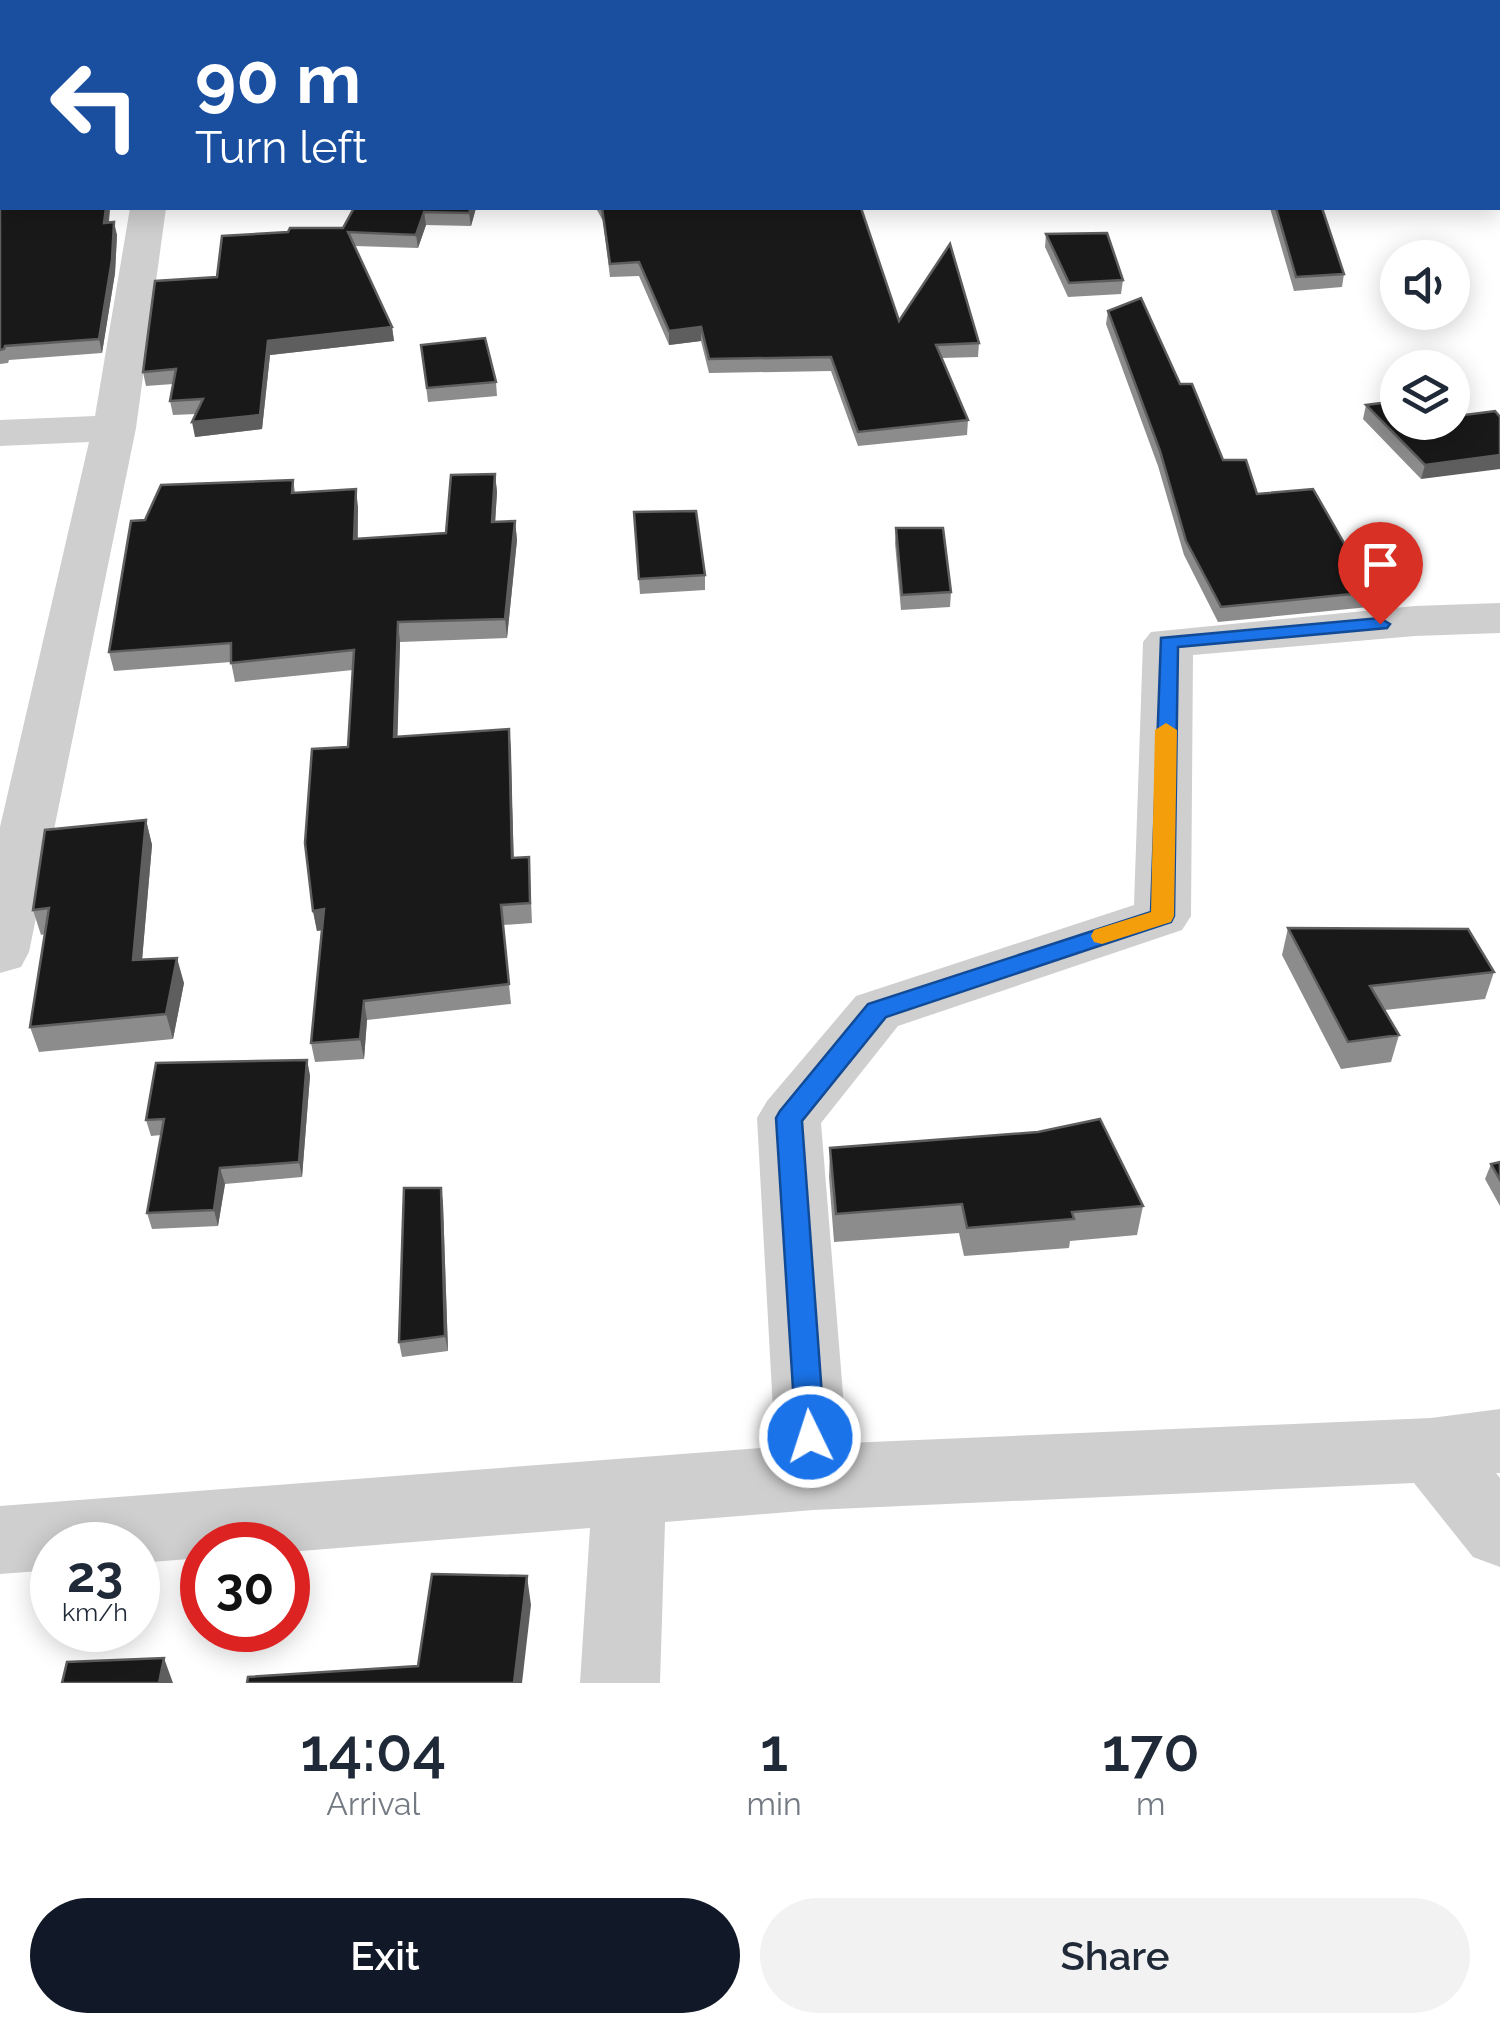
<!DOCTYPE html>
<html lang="en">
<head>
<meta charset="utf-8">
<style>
	:root { --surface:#fff; --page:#f2f2f3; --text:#1f2937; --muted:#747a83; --accent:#111827 }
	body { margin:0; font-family:Raleway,sans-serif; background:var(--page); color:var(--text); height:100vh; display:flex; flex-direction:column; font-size:38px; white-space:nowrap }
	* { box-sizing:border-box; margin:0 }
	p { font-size:32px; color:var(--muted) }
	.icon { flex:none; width:55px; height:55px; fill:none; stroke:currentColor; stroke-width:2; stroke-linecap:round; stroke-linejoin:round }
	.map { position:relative; height:1683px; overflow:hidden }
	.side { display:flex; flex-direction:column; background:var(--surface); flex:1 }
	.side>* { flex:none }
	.hud { position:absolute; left:0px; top:0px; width:1500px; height:210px; box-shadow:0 5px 25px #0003; background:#1a4fa0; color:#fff; overflow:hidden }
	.fabs { position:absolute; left:1380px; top:240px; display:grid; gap:20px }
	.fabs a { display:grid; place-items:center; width:90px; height:90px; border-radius:50%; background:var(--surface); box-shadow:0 5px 25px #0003; font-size:50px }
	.speed { position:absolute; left:30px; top:1522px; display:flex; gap:20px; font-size:50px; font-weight:700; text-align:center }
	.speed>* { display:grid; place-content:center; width:130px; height:130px; border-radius:50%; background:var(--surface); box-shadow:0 5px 25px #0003; line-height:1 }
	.speed small { font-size:25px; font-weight:400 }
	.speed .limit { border:15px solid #d22; background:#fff; color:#111 }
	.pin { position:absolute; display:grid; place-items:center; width:85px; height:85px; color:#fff; margin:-102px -42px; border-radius:50% 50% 50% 0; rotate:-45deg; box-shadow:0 0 10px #0007 }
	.pin .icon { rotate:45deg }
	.me { position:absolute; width:110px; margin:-55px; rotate:356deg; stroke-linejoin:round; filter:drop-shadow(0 0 8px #0008) }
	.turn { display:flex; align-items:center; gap:35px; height:210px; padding:0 30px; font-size:45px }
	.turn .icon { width:130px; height:130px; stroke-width:2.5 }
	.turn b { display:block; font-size:70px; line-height:85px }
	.eta { display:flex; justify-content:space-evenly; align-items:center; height:170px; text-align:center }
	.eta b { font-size:60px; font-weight:600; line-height:70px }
	.button { display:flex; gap:20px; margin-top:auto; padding:20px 30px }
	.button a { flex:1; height:115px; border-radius:60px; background:var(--accent); color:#fff; font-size:40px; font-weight:600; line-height:115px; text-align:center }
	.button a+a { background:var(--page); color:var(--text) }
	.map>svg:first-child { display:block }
</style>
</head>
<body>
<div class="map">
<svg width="1500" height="1683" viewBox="0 0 1500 1683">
	<rect width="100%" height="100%" fill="#fff"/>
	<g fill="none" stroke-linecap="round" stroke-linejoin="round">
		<!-- minor -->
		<path fill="#cfcfcf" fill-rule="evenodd" d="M 0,55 L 2,55 L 2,75 L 0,75 Z
			M 130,208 L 166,208 L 136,428 L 29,952 L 21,967 L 0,973 L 0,827 L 89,442 L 0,446 L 0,420 L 95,416 Z
			M 1500,603 L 1500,633 L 1415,636 L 1193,655 L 1191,916 L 1182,930 L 898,1026 L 821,1123 L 847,1443 L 1431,1418 L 1500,1409 L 1500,1473 L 1496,1473 L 1500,1478 L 1500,1567 L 1473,1557 L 1414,1483 L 813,1510 L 665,1522 L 660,1683 L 580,1683 L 590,1528 L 288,1552 L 288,1545 L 202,1545 L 202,1558 L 138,1563 L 138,1545 L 52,1545 L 52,1570 L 0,1574 L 0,1506 L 775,1447 L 757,1118 L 767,1101 L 856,996 L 1134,905 L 1143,642 L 1151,632 L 1415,606 Z"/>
	</g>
	<!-- wall -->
	<path fill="#8c8c8c" d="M 1307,0 L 1500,0 L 1500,128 L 1498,128 L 1498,2 L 1311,2 Z
		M 0,99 L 110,208 L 109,222 L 117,235 L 115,273 L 102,353 L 9,360 L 8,363 L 0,364 Z
		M 354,208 L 476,208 L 471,226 L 426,225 L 418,248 L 355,246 L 392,327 L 394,341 L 270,355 L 262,429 L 195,437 L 196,414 L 173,415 L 170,401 L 173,384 L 146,386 L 143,372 L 217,277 L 343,228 Z
		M 596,208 L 861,208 L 899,321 L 979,343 L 978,357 L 942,358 L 968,420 L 967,435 L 858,446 L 831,371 L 709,373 L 701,341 L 669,345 L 639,276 L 610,277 L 603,221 Z
		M 1270,208 L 1322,208 L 1344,274 L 1342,287 L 1294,291 Z
		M 1046,234 L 1123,280 L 1121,294 L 1068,297 L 1045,247 Z
		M 1108,311 L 1180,384 L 1223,460 L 1257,494 L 1372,592 L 1369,607 L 1218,622 L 1184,555 L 1158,466 L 1106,324 Z
		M 421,345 L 496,382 L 497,396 L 428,402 Z
		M 1366,405 L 1452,422 L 1421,479 L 1363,419 Z
		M 495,474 L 497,492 L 495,522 L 515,521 L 517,540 L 507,638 L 400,642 L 397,737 L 509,729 L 514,858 L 530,877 L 532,923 L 503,925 L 511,1004 L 367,1020 L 364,1059 L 315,1062 L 311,1043 L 322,930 L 317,931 L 313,911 L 348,747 L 353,670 L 235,682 L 231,662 L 114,671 L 109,652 L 145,520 L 293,480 L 295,492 L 358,507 L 358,539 L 446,533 Z
		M 634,512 L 705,575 L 705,590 L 640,594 Z
		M 896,528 L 951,592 L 950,607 L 901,610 L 895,543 Z
		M 146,820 L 152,845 L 142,959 L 184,983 L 173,1039 L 39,1052 L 30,1027 L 45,934 L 41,935 L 33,910 Z
		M 1288,928 L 1494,972 L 1485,999 L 1385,1010 L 1399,1035 L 1391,1062 L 1341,1069 L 1282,955 Z
		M 307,1060 L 310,1076 L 302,1177 L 225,1184 L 218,1226 L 152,1229 L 147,1213 L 161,1135 L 151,1136 L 146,1120 Z
		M 830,1148 L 1143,1206 L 1137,1235 L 1070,1241 L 1069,1248 L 964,1256 L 959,1233 L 834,1242 L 829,1177 Z
		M 1500,1162 L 1500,1206 L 1485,1179 L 1491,1164 Z
		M 441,1188 L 443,1204 L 448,1351 L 402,1357 L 399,1342 Z"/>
	<!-- shaded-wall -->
	<path fill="#5e5e5e" d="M 106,208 L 110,208 L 107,236 L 104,223 Z
		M 471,208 L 476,208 L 471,226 L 469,213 Z
		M 424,212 L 426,225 L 418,248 L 416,235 Z
		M 114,222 L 117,235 L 115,273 L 102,353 L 99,339 Z
		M 392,327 L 394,341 L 270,355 L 262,429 L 195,437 L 192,422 L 268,341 Z
		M 701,327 L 701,341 L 669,345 L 669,331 Z
		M 1500,455 L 1500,469 L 1421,479 L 1425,465 Z
		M 495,474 L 497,492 L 494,541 L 492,522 Z
		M 356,489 L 358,507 L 357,558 L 354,539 Z
		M 515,521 L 517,540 L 507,638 L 505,619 Z
		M 398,622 L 400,642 L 397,757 L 394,737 Z
		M 509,729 L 511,749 L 514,878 L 512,858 Z
		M 146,820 L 152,845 L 140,984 L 133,960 Z
		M 324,909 L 328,929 L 317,931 L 313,911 Z
		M 177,958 L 184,983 L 173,1039 L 166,1014 Z
		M 364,1001 L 367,1020 L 364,1059 L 360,1039 Z
		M 307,1060 L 310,1076 L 302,1177 L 299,1162 Z
		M 220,1168 L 225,1184 L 218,1226 L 214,1210 Z
		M 441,1188 L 443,1204 L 448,1351 L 445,1336 Z
		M 527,1576 L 531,1605 L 522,1683 L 514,1683 Z
		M 164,1658 L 173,1683 L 159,1683 Z"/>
	<!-- building -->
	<path fill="#191919" stroke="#5e5e5e" stroke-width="2.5" d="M 0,0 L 20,0 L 19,2 L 2,2 L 2,45 L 0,41 Z
		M 262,0 L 344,0 L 343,2 L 262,2 Z
		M 452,0 L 494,0 L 494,2 L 453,2 Z
		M 497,0 L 651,0 L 651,2 L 498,2 Z
		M 722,0 L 810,0 L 818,1 L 819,2 L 716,2 Z
		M 1326,0 L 1500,0 L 1500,116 L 1498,116 L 1498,2 L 1330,2 Z
		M 0,99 L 2,99 L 2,208 L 106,208 L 104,223 L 114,222 L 112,260 L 99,339 L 5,346 L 4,349 L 0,350 Z
		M 354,208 L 471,208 L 469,213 L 424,212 L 416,235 L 348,232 L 392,327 L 268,341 L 260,415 L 192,422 L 203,399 L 170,401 L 176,369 L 143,372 L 155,281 L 217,277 L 222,236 L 288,232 L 290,228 L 343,228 Z
		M 602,208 L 861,208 L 899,321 L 950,244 L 979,343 L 936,345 L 968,420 L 858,432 L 831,357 L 709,359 L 701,327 L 669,331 L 639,262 L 610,264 Z
		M 1276,208 L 1322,208 L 1344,274 L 1296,277 Z
		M 1107,233 L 1123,280 L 1069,283 L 1046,234 Z
		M 1141,298 L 1180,384 L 1192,384 L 1223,460 L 1246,460 L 1257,494 L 1313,489 L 1372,592 L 1221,607 L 1186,541 L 1160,451 L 1108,311 Z
		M 485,338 L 496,382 L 427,388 L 421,345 Z
		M 1398,401 L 1398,422 L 1452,422 L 1452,401 L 1465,415 L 1495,411 L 1500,417 L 1500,455 L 1425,465 L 1366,405 Z
		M 495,474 L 492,522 L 515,521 L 505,619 L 398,622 L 394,737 L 509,729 L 512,858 L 529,857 L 530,903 L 501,905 L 509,984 L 364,1001 L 360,1039 L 311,1043 L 324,909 L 313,911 L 305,843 L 312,749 L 348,747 L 354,650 L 231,663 L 231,643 L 109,652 L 131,521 L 145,520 L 161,485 L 293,480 L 292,493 L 356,489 L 354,539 L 446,533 L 451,475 Z
		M 696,511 L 705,575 L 639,579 L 634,512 Z
		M 896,528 L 943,528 L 951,592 L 902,595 Z
		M 146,820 L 133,960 L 177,958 L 166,1014 L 30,1027 L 49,908 L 33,910 L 45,830 Z
		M 1288,928 L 1468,929 L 1494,972 L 1370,986 L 1399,1035 L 1348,1042 Z
		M 307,1060 L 299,1162 L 220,1168 L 214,1210 L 147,1213 L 164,1119 L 146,1120 L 156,1063 Z
		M 1100,1119 L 1143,1206 L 1072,1212 L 1074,1219 L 967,1228 L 962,1204 L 836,1214 L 830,1148 L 1038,1132 Z
		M 1500,1162 L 1500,1180 L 1491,1164 Z
		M 404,1188 L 441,1188 L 445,1336 L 399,1342 Z
		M 432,1574 L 527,1576 L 514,1683 L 247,1683 L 248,1677 L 418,1666 Z
		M 164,1658 L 159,1683 L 62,1683 L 67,1662 Z"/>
	<!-- route -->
	<path fill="#1a73e8" stroke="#114b97" stroke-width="2.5" d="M 1380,618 L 1390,624 L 1387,628 L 1178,647 L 1174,916 L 1171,922 L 886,1017 L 802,1121 L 825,1437 L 821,1447 L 810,1450 L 800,1447 L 796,1437 L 776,1118 L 780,1111 L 868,1004 L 1151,912 L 1161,638 Z"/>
	<!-- slow -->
	<path fill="#f59e0b" d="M 1166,723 L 1177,730 L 1174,916 L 1171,922 L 1102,944 L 1094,942 L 1091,936 L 1094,930 L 1151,912 L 1155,730 Z"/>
</svg>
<div class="fabs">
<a><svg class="icon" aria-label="sound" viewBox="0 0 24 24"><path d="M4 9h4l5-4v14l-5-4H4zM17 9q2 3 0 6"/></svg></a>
<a><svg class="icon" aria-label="layers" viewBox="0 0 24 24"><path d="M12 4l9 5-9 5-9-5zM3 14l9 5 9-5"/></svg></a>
</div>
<div class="speed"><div>23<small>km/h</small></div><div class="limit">30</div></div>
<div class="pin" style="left:1380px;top:624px;background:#d93025"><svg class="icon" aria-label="arrive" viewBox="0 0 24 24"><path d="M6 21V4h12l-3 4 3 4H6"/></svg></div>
<svg class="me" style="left:810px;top:1437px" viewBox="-20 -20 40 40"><circle r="17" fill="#1a73e8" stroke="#fff" stroke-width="3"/><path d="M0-11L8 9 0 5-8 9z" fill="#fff"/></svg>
<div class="hud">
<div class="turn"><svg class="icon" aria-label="left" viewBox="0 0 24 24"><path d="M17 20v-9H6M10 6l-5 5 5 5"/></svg><div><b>90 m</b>Turn left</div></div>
</div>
</div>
<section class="side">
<div class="eta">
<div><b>14:04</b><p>Arrival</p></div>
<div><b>1</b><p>min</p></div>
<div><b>170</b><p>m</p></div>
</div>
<div class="button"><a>Exit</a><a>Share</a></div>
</section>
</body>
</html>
